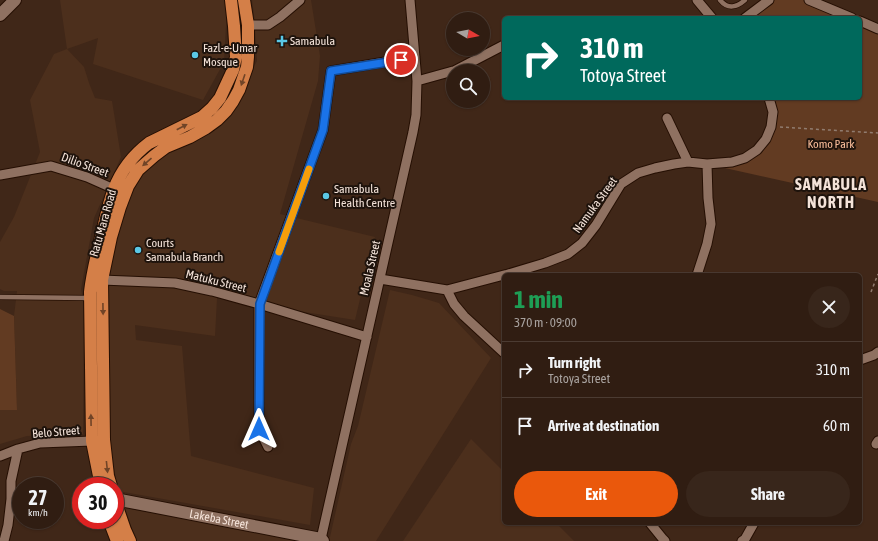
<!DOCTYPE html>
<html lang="en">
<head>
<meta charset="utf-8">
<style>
	:root { --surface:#301d12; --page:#38261b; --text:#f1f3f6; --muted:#a8a29f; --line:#4b3b32; --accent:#ea580c }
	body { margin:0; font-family:"Asap Condensed",sans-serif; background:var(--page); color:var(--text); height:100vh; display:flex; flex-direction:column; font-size:15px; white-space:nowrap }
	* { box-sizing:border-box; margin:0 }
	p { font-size:13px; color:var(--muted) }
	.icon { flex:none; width:22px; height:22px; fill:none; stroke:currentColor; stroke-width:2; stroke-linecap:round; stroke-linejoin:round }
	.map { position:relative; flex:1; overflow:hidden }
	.panel { position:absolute; left:502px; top:273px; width:360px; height:252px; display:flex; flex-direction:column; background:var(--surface); border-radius:6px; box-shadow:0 1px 3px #0004,0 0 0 1px var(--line) }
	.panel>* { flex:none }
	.banner { position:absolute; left:502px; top:16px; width:360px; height:84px; border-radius:6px; box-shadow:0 1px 3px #0004,0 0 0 1px var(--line); background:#00695c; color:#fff; overflow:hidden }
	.needle { width:26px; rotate:100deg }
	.fabs { position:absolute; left:446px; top:12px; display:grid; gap:8px }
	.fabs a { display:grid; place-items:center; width:44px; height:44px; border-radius:50%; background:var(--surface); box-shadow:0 1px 3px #0004,0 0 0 1px var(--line); font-size:20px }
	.speed { position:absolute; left:12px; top:477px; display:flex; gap:8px; font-size:20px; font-weight:700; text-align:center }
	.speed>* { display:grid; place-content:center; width:52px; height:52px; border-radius:50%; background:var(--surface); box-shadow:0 1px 3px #0004,0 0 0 1px var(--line); line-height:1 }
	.speed small { font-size:10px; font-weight:400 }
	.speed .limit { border:6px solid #d22; background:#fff; color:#111 }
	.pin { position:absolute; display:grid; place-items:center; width:34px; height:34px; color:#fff; margin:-17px; border:2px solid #fff; border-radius:50%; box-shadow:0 1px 4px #0007 }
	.me { position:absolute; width:44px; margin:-22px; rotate:0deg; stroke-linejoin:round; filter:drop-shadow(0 0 3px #0008) }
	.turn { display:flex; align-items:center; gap:14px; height:84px; padding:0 12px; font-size:18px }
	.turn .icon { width:52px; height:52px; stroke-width:2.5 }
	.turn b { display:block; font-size:28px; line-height:34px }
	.round { display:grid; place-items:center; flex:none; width:42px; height:42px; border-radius:21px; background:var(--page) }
	.head { display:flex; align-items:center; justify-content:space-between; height:68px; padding:0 12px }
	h1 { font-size:24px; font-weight:700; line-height:30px; color:#1e9e55 }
	.cta { display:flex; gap:8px; margin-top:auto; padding:8px 12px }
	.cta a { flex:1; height:46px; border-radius:24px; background:var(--accent); color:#fff; font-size:16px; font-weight:700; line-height:46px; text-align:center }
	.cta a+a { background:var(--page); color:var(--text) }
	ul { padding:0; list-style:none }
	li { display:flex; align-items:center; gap:12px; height:56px; padding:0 12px; border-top:1px solid var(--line) }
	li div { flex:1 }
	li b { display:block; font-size:15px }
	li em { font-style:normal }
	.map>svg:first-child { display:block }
</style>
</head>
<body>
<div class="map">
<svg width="878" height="541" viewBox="0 0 878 541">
	<rect width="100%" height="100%" fill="#402718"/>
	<!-- built -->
	<path fill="#4c2f1c" d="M 60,0 L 227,0 L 227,7 L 224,62 L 203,100 L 93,64 L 98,38 L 67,49 L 84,67 L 89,83 L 95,98 L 112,101 L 121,157 L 94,218 L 81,289 L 84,305 L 83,434 L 27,436 L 0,444 L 0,410 L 17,410 L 14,316 L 17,291 L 4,291 L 0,289 L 0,242 L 14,217 L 40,152 L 30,100 L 54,54 L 67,49 Z
		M 252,0 L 311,0 L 320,56 L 318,81 L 280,214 L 375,237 L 355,320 L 217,298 L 215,336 L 135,325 L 136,340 L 182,346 L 191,456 L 314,488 L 310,525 L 118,491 L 107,429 L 105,290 L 110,241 L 141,170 L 236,100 L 257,61 L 254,15 Z
		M 390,290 L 412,295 L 439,303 L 491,358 L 376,541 L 316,541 L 330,537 L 351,444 L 358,426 Z
		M 471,439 L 504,472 L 504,523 L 556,523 L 574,541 L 403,541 Z
		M 125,508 L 307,541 L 136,541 Z"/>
	<!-- green -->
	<path fill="#623b22" d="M 769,0 L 807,0 L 851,18 L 744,18 Z
		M 860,21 L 878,29 L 878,202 L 707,164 L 745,161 L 766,138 L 768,105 L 764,98 L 860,98 Z
		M 0,309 L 14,316 L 17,410 L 0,410 Z"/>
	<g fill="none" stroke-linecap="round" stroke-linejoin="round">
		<defs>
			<path id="lane" d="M 720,0 C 728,10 737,7 745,0
				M 0,297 L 88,298"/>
			<path id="street" d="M 697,0 L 712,18
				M 809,0 L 852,18
				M 745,18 L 769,0
				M 860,21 L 878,29
				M 248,25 L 268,25 L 280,17 L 300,0
				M 454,71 L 504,45
				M 417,81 L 453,71
				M 667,118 L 688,162
				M 0,175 L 51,166 L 87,177 L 114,189
				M 505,275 L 545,263 L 568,254 L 582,243 L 596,225 L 621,184 L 638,173 L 655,168 L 674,164 L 688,162 L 707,164 L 732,162 L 745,158 L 757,150 L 766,139 L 771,127 L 773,112 L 769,98
				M 697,275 L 707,244 L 711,224 L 708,198 L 707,164
				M 380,279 L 447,290 L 504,275
				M 102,280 L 175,283 L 212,291 L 259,304 L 367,337
				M 447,290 L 454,304 L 464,316 L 504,353
				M 860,360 L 874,355 L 878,352
				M 876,444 L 878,441
				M 268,447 L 259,429 L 259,304 L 323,130 L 331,71 L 415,57
				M 0,456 L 18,449 L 40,443 L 92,441
				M 650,523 L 663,539 L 665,541
				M 321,539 C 352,404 382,268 413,132 L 416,115 L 417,81 L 410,0
				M 4,541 L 8,525 L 11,499 L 11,481 L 18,449
				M 742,541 L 745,539 L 754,523"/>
			<g id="secondary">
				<path d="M 0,15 L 15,0"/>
				<path id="s1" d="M 115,499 L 321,539 L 323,541"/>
			</g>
			<path id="highway" d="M 101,486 L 92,441 L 90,292 C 92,273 97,255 101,237 C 105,222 108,204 114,189 C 121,171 133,155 149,143 L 202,117 L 212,108 L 220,98 L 233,70 L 236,57 L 234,26 L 231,0
				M 111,486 L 108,476 L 104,440 L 102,280 L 111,237 L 120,207 L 128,186 L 138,170 L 154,156 L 166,147 L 190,137 L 206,128 L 217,120 L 226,111 L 233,101 L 239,90 L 247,67 L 248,57 L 248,25 L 244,0
				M 115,501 L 125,530 L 130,541
				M 109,520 L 117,541"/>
		</defs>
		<!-- lane casing -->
		<use href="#lane" stroke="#250f03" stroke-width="6"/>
		<!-- street casing -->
		<use href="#street" stroke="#250f03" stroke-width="11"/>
		<!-- secondary casing -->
		<use href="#secondary" stroke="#250f03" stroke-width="14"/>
		<!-- highway casing -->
		<use href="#highway" stroke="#250f03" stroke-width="14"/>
		<!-- path -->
		<path stroke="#917c6f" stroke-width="1.5" stroke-dasharray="3 3" stroke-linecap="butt" d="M 780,127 L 878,133
			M 871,292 L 878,274"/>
		<!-- lane -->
		<use href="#lane" stroke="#8f7161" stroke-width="4.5"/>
		<!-- street -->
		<use href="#street" stroke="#8f7161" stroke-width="9"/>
		<!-- secondary -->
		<use href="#secondary" stroke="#8f7161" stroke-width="12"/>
		<!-- highway -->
		<use href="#highway" stroke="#d47f48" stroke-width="12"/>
	</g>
	<!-- one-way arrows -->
	<defs><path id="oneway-solid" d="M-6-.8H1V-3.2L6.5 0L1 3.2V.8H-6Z"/></defs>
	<g fill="#704427">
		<use href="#oneway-solid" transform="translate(243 80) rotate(109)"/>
		<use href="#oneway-solid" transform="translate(182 127) rotate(-28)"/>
		<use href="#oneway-solid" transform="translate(147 162) rotate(139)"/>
		<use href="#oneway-solid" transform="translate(103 309) rotate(89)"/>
		<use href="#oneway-solid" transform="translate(91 420) rotate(-91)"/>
		<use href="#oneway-solid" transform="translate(107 467) rotate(84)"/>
	</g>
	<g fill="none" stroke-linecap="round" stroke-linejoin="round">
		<defs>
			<path id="route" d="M 259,429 L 260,304 L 323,130 L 331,71 L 401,60"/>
		</defs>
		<!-- route casing -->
		<use href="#route" stroke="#114b97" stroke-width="10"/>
		<!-- route -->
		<use href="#route" stroke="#1a73e8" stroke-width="7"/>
		<!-- slow -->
		<path stroke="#f59e0b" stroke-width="7" d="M 279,252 L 309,169"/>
	</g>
	<!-- markers -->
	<g fill="#5ac8e6" stroke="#1e130c" stroke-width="1.5">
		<path d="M280 35h4v4h4v4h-4v4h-4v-4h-4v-4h4z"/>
		<circle cx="195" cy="55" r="4"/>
		<circle cx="326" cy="196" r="4"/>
		<circle cx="138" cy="250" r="4"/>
	</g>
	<g text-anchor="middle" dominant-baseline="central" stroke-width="4" stroke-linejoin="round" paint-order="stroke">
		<!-- poi labels -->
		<g font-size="12" fill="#f4e3d9" stroke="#1e130c" text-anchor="start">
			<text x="290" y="41">Samabula</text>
			<text x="203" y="48">Fazl-e-Umar<tspan x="203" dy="14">Mosque</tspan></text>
			<text x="334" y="189">Samabula<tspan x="334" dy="14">Health Centre</tspan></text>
			<text x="146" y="243">Courts<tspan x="146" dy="14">Samabula Branch</tspan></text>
		</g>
		<!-- park labels -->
		<g font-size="12" fill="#f9bc99" stroke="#1e130c">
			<text x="831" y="144">Komo Park</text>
		</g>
		<!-- street labels -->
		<g font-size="12" fill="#f4e3d9" stroke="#1e130c">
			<text transform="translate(85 165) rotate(20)">Dilio Street</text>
			<text transform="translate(595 205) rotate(-54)">Namuka Street</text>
			<text transform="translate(103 223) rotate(-74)">Ratu Mara Road</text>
			<text transform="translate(370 268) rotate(-77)">Moala Street</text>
			<text transform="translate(216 281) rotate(14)">Matuku Street</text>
			<text transform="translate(56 432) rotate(-5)">Belo Street</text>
			<text stroke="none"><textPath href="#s1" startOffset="106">Lakeba Street</textPath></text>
		</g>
		<!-- district labels -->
		<g font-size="16" font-weight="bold" letter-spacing="1" fill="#f4e3d9" stroke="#1e130c">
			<text x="831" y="184">SAMABULA<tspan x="831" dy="18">NORTH</tspan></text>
		</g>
	</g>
</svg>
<div class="fabs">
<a><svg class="needle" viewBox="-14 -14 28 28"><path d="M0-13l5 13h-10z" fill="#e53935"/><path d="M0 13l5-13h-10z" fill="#a8a29f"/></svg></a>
<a><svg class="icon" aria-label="search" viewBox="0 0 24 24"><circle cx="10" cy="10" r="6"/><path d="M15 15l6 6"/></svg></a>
</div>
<div class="speed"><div>27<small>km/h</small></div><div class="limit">30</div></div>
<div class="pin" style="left:401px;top:60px;background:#d93025"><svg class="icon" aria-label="arrive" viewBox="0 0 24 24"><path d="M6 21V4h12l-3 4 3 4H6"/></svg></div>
<svg class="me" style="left:259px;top:429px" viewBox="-20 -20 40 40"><path d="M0-17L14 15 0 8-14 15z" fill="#1a73e8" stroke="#fff" stroke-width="4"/></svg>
<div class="banner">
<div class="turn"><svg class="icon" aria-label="right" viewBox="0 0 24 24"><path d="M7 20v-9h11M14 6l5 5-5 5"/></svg><div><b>310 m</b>Totoya Street</div></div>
</div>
<section class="panel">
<div class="head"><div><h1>1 min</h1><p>370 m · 09:00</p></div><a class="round"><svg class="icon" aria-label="close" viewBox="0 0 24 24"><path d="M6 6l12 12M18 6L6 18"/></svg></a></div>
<ul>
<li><svg class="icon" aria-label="right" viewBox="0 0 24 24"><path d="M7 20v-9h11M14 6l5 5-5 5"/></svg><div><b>Turn right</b><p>Totoya Street</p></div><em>310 m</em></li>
<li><svg class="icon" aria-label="arrive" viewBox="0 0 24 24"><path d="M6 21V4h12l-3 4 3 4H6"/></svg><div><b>Arrive at destination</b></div><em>60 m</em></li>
</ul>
<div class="cta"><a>Exit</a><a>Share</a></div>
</section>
</div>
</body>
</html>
